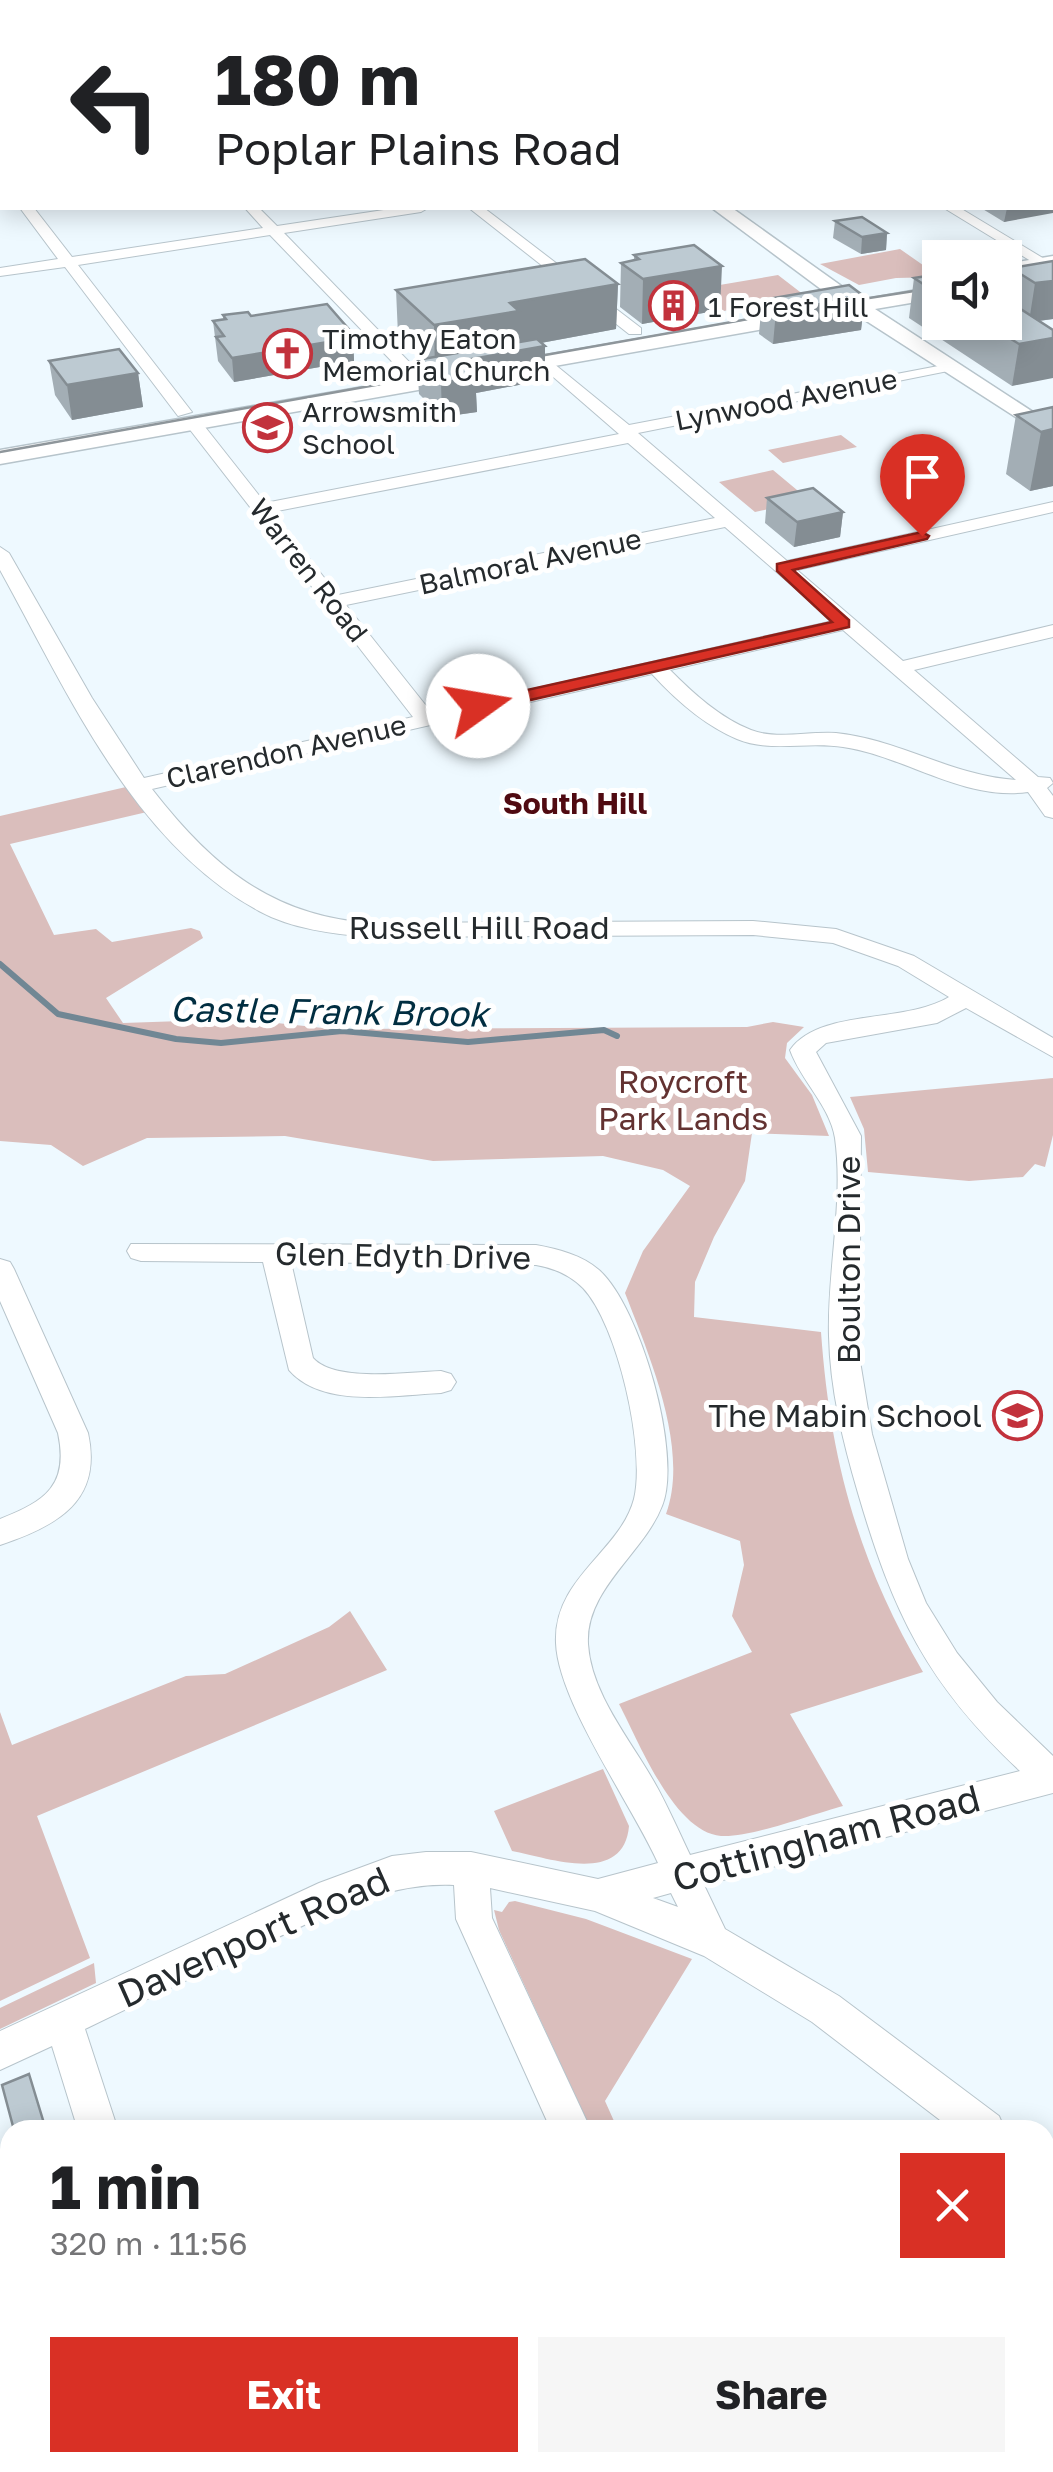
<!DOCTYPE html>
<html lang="en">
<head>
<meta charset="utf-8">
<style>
	:root { --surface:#fff; --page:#f6f6f6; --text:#202124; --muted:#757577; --accent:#d93025 }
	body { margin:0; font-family:"Golos Text",sans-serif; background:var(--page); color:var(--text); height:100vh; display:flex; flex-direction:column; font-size:38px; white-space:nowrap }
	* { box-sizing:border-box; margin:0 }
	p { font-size:32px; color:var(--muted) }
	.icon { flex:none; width:55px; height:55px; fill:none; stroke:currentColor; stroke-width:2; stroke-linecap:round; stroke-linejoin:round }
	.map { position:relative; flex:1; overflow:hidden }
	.side { position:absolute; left:0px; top:2120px; width:1055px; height:352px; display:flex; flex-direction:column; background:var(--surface); border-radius:30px 30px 0 0; box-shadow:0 5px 25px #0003 }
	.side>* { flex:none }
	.top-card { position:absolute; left:0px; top:0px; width:1055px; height:210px; box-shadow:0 5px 25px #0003; background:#fff; color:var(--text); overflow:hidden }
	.fabs { position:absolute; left:922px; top:240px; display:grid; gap:20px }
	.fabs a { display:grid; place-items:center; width:100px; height:100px; border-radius:0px; background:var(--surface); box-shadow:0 5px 25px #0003; font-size:50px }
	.pin { position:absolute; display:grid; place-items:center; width:85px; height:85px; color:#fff; margin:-102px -42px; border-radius:50% 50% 50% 0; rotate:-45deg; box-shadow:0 0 10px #0007 }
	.pin .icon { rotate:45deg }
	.me { position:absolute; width:110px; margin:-55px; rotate:77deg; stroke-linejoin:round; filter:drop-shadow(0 0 8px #0008) }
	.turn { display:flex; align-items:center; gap:35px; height:210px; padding:0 50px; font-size:45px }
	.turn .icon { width:130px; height:130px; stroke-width:2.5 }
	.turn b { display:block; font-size:70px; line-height:85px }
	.round { display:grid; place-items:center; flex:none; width:105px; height:105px; border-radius:0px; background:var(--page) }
	.head { display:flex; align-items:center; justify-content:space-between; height:170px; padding:0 50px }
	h1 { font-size:60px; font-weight:700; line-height:75px }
	.cta { display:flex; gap:20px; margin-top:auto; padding:20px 50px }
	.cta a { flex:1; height:115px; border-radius:0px; background:var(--accent); color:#fff; font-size:40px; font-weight:700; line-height:115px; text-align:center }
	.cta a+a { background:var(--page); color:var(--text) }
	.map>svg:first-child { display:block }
</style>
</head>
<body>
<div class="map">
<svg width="1053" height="2472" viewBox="0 0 1053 2472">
	<rect width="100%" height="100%" fill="#eef9ff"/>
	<!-- green -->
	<path fill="#dabebc" d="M 900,249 L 940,277 L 896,278 L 859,285 L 820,264 Z
		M 778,275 L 804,295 L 724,311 L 696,289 Z
		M 841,435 L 857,447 L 783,463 L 768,450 Z
		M 773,470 L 809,500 L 755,512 L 719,482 Z
		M 126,787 L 147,812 L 10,844 L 54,935 L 96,929 L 112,942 L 191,928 L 200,931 L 203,938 L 106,998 L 123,1023 L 241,1019 L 332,1029 L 747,1027 L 773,1022 L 804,1027 L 787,1043 L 785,1058 L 812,1095 L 829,1136 L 752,1133 L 745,1181 L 714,1237 L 695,1282 L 694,1317 L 821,1332 C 830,1459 858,1561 923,1672 L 790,1714 L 843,1806 C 813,1814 750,1838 721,1836 C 674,1832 639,1742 619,1704 L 752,1652 L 732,1616 L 744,1565 L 740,1541 L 666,1514 C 690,1449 649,1355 625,1293 L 643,1251 L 690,1186 L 663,1170 L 603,1156 L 433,1161 L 285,1136 L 147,1138 L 83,1166 L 51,1145 L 0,1141 L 0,816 Z
		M 1053,1078 L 1053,1135 L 1045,1167 L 1035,1164 L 1023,1177 L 969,1181 L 868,1172 L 864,1129 L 850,1097 Z
		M 350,1611 L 387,1670 L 37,1816 L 90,1958 L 0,2001 L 0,1712 L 12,1745 L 186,1676 L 225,1674 L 329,1627 Z
		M 603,1769 L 629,1826 C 624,1886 549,1858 512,1851 L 494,1811 Z
		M 515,1901 L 586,1919 L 692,1959 L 605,2101 L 618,2130 L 591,2130 L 499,1930 L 494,1910 L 502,1912 L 509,1902 Z
		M 94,1963 L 96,1983 L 0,2029 L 0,2008 Z"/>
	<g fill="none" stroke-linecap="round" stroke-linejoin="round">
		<!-- stream -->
		<path stroke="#718794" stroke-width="6" d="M 0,964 L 58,1014 L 176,1039 L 221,1043 L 342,1031 L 468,1042 L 604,1030 L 617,1036"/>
		<defs>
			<path id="minor" d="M 34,0 L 46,0 L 48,2 L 36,2 Z
				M 207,0 L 220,0 L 222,2 L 209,2 Z
				M 0,34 L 2,35 L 2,41 L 0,42 Z
				M 1052,40 L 1053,40 L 1053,48 L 1052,48 Z
				M 1052,106 L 1053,106 L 1053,114 L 1052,114 Z
				M 1052,134 L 1053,134 L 1053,142 L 1052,142 Z
				M 0,136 L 2,136 L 2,144 L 0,144 Z
				M 0,168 L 2,169 L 2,180 L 0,180 Z
				M 20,208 L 34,208 L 72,257 L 263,228 L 245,208 L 259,208 L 277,226 L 397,208 L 428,208 L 421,212 L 284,233 L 418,371 L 404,374 L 270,235 L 78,265 L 192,412 L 178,416 L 65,267 L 0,276 L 0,268 L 58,259 Z
				M 469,208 L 484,208 L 641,328 L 641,334 L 629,334 Z
				M 944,208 L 960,208 L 1051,263 L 1039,266 Z
				M 542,354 L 629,425 L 954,363 L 954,369 L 948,371 L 638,433 L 787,561 L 1053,502 L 1053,512 L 797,570 L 903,661 L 1053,625 L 1053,637 L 914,670 L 1038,777 L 1050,778 L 1053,783 L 1047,788 L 1053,796 L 1053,818 L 1045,816 L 1028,792 C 963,801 905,756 843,747 C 807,741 771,753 737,739 C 704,725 676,700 652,674 L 152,789 C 211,865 271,916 370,923 L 753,921 L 836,929 L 914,956 L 1053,1038 L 1053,1057 L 966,1008 L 937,1023 L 826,1043 L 816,1052 L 861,1136 L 859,1355 L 872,1434 L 908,1559 L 926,1603 L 957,1653 L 997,1702 L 1053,1756 L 1053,1793 L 704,1885 L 725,1929 L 839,1996 L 999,2116 L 1005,2130 L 953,2130 L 812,2022 L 704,1956 L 595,1911 L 490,1888 L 492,1918 L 591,2130 L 551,2130 L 456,1919 L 454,1885 C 386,1882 332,1913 272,1940 C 209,1969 147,1999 85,2029 L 118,2130 L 78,2130 L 52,2046 L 0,2070 L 0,2031 L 319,1883 L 392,1856 L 426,1852 L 471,1852 L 598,1879 L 658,1863 C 632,1805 558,1702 556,1643 C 553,1578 620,1552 634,1499 C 646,1450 618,1325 583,1288 C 570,1275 554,1268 536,1265 L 291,1262 L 313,1358 C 335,1383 409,1372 441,1371 L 451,1374 L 456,1382 L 451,1390 L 441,1393 C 395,1395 323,1409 289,1370 L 263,1262 L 141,1261 L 131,1258 L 127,1251 L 131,1244 L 536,1245 C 558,1249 582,1255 599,1270 C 640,1306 683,1455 662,1506 C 644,1553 585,1589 588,1644 C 591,1693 629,1738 653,1780 C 667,1804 678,1830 690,1855 L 1020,1771 C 927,1684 893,1613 858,1493 C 843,1442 830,1389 829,1336 C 827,1271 844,1202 835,1138 C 830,1106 801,1081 790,1050 C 820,1008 904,1024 949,997 L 898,966 L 833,943 L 753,935 L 370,937 C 333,934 292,929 259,911 C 132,842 67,691 0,570 L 0,547 L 9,553 L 92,698 L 144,778 L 413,717 L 184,422 L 198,418 L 265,503 L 619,434 L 536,362 L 534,359 ZM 628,443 L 715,518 L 338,595 L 272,512 ZM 725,527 L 833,621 L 431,712 L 346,605 ZM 843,630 L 1016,780 C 952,776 898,739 836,733 C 808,731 777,740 751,730 C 720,718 693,693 670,670 ZM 671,1893 L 678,1907 L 653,1898 Z
				M 0,1259 L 10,1262 L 14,1269 L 88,1433 C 103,1501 57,1526 0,1545 L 0,1519 C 46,1501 69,1485 58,1433 L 0,1301 Z
				M 1045,2156 L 1053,2159 L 1053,2203 L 1045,2200 Z
				M 173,2462 L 217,2462 L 220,2472 L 176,2472 Z
				M 700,2462 L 744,2462 L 748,2472 L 704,2472 Z"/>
			<path id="major" d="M 674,0 L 691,0 L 692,2 L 676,2 Z
				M 712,208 L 732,208 L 861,300 L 940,286 L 940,298 L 875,309 L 1053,425 L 1053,441 L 854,313 L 0,464 L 0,450 L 841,304 Z
				M 1053,256 L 1053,268 L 1005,276 L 1005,264 Z"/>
		</defs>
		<!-- minor casing -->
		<use href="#minor" stroke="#b7c4cb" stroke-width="2"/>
		<!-- major casing -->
		<use href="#major" stroke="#b7c4cb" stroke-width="3"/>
		<!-- minor -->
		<use href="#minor" fill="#fff" fill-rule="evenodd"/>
		<!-- major -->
		<use href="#major" fill="#fff" fill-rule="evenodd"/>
		<!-- tram -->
		<path stroke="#8e969b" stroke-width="2.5" d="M 1005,273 L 1053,265
			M 837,303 L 940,287
			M 517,360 L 788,312
			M 0,452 L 443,373"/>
	</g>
	<!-- wall -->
	<path fill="#a3aeb5" d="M 981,208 L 1052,208 L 1004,222 Z
		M 835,221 L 887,233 L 886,250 L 861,254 L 833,238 Z
		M 634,255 L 720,310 L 642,324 L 620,307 L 621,263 L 634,260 Z
		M 1053,261 L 1053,319 L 1039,321 L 1012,386 L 909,318 L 914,278 L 940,274 L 940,322 L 1005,322 L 1006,300 L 1011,268 Z
		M 618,284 L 616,329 L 541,343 L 545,380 L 476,393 L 477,412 L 442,417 L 419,394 L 417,360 L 423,359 L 398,335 L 396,290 Z
		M 865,297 L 861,330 L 773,344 L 759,334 L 762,300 Z
		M 223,315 L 251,316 L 353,334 L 354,361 L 234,382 L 218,361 L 213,321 L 223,320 Z
		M 49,361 L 138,373 L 143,407 L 72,420 L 55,395 Z
		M 1053,407 L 1053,486 L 1030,491 L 1006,474 L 1016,415 Z
		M 767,498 L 843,512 L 840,537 L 794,547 L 765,523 Z"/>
	<!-- shaded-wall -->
	<path fill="#848d93" d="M 1053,192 L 1053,213 L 1004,222 L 1007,208 L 1052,208 Z
		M 887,233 L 886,250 L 861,254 L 862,237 Z
		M 722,266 L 720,310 L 642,324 L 643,279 Z
		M 1053,281 L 1053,319 L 1029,322 L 1035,283 Z
		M 618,284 L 616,329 L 519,347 L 545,346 L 545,380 L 476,393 L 477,412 L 442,417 L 441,383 L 435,371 L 434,325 L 510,303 Z
		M 865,297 L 861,330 L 773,344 L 776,311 Z
		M 353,334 L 354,361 L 234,382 L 232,358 Z
		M 1053,338 L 1053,378 L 1012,386 L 1019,344 Z
		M 138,373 L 143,407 L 72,420 L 67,385 Z
		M 1053,429 L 1053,486 L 1030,491 L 1041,432 Z
		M 843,512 L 840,537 L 794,547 L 797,522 Z"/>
	<!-- building -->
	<path fill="#bdcad2" stroke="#848d93" stroke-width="2.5" d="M 545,0 L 602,0 L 606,2 L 527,2 Z
		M 862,217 L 887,233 L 862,237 L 835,221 Z
		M 694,245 L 722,266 L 643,279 L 621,263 L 639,259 L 634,255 Z
		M 585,259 L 618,284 L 510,303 L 519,311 L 434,325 L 396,290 Z
		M 1053,261 L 1053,281 L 1035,283 L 1011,268 Z
		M 940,274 L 940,295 L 914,278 Z
		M 849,285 L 865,297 L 776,311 L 762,300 Z
		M 1005,299 L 1053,330 L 1053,338 L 1019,344 L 984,322 L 1005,322 Z
		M 327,304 L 353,334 L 350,335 L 352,338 L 232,358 L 216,337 L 224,336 L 213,321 L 226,319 L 223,315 L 248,312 L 251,316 Z
		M 537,339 L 545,346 L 460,361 L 476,377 L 441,383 L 417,360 Z
		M 119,349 L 138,373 L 67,385 L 49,361 Z
		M 1053,407 L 1053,429 L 1041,432 L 1016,415 Z
		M 813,488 L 843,512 L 797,522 L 767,498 Z
		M 29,2074 L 46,2130 L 14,2130 L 2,2085 Z
		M 10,2327 L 10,2462 L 67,2462 L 70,2472 L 0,2472 L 0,2332 Z"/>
	<!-- route -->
	<path fill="#d93025" stroke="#8d1f18" stroke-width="2.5" d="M 922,532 L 929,536 L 927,539 L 793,570 L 849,620 L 849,627 L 478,712 L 469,706 L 478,701 L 832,622 L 777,571 L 777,564 Z"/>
	<!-- icons -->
	<defs>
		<symbol id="building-ring" viewBox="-11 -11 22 22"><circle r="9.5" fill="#fff" stroke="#c2323c" stroke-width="1.5"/><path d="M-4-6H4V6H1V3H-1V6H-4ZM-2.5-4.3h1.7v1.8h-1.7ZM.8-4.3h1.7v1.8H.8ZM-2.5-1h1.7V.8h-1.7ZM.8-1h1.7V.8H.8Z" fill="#c2323c"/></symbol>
		<symbol id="church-ring" viewBox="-11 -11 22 22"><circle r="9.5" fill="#fff" stroke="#c2323c" stroke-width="1.5"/><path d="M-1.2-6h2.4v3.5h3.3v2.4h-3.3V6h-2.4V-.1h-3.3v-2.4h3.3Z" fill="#c2323c"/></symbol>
		<symbol id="school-ring" viewBox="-11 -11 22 22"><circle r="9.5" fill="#fff" stroke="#c2323c" stroke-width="1.5"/><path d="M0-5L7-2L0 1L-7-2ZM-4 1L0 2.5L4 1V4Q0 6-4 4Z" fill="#c2323c"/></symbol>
	</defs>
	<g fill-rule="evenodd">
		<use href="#building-ring" x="646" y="278" width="55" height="55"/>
		<use href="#church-ring" x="260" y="326" width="55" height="55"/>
		<use href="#school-ring" x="240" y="400" width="55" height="55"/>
		<use href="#school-ring" x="990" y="1388" width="55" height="55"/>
	</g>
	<g text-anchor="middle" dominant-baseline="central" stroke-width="10" stroke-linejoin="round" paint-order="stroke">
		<!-- far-poi labels -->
		<g font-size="28" fill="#252a2d" stroke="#fff" text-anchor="start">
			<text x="708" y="306">1 Forest Hill</text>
			<text x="322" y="338">Timothy Eaton<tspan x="322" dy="32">Memorial Church</tspan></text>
			<text x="302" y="411">Arrowsmith<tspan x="302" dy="32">School</tspan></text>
		</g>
		<!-- far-street labels -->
		<g font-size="28" fill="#252a2d" stroke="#fff">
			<text transform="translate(786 399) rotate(-11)">Lynwood Avenue</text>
			<text transform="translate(530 561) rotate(-12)">Balmoral Avenue</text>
			<text transform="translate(309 570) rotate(52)">Warren Road</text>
			<text transform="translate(286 751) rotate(-13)">Clarendon Avenue</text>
		</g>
		<!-- far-neighbourhood labels -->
		<g font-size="30" font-weight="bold" fill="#500a11" stroke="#fff">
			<text x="575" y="803">South Hill</text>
		</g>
		<!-- street labels -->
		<g font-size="32" fill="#252a2d" stroke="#fff">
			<text x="479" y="927">Russell Hill Road</text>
			<text transform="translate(403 1255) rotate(1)">Glen Edyth Drive</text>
			<text transform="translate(848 1260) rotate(-90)">Boulton Drive</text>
		</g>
		<!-- park labels -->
		<g font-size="32" fill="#633231" stroke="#fff">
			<text x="683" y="1081">Roycroft<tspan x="683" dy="37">Park Lands</tspan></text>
		</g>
		<!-- poi labels -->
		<g font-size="32" fill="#252a2d" stroke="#fff" text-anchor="end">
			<text x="982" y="1415">The Mabin School</text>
		</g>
		<!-- water labels -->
		<g font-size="35" font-style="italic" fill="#012e41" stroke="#fff">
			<text transform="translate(329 1011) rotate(1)">Castle Frank Brook</text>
		</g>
		<!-- near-street labels -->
		<g font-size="38" fill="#252a2d" stroke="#fff">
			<text transform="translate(826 1837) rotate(-15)">Cottingham Road</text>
			<text transform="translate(253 1936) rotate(-24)">Davenport Road</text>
		</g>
	</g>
</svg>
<div class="fabs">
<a><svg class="icon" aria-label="sound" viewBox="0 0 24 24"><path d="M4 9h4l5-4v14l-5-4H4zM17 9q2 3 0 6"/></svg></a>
</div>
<div class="pin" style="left:922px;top:536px;background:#d93025"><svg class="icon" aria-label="arrive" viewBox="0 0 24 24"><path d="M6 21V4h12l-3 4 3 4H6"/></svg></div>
<svg class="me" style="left:478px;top:706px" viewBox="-20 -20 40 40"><circle r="19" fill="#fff"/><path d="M0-13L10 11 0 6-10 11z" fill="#d93025"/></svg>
<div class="top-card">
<div class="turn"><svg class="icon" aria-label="left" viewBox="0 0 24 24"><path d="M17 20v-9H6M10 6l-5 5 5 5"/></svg><div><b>180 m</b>Poplar Plains Road</div></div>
</div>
<section class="side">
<div class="head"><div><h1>1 min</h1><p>320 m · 11:56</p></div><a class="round" style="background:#d93025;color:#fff"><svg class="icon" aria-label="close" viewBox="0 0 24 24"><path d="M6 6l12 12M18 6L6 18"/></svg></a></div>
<div class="cta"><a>Exit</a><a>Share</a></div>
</section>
</div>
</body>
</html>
